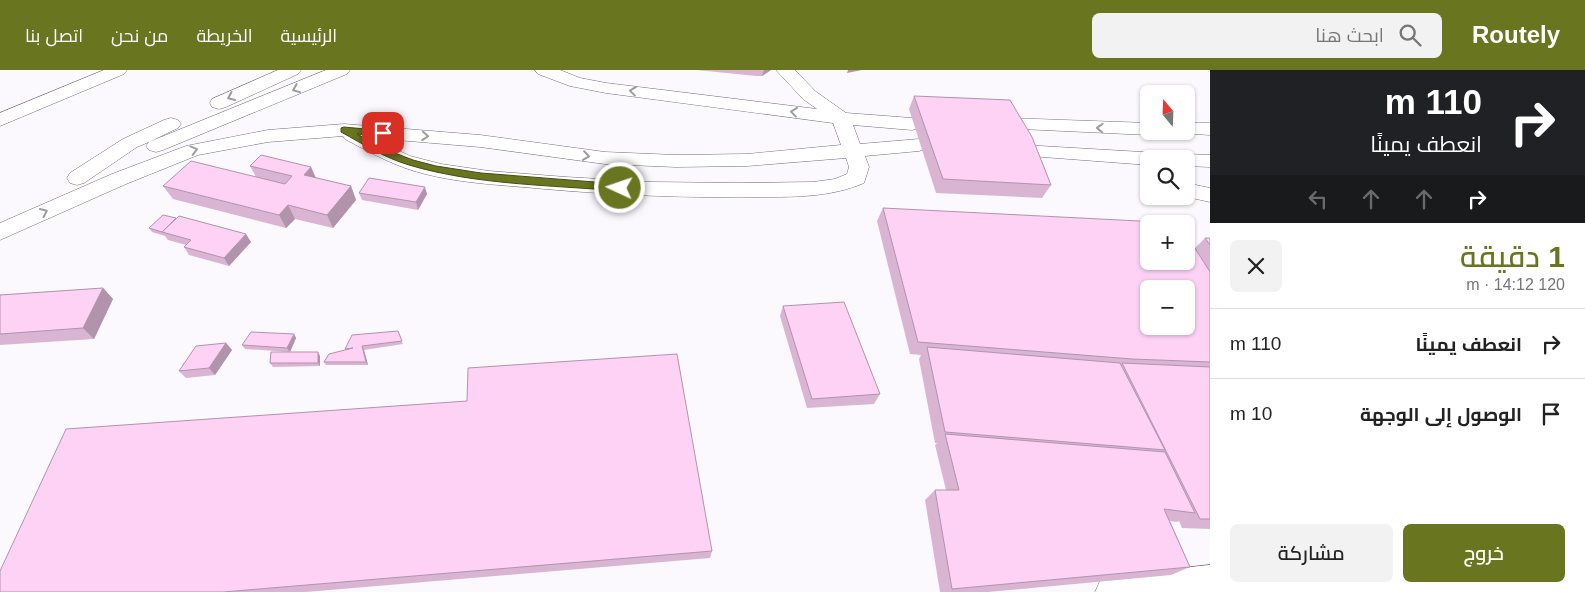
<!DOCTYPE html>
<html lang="ar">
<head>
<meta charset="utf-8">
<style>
	:root { --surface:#fff; --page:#f2f2f2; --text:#222; --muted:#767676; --line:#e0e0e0; --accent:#6a7520 }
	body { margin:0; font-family:Helvetica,Cairo,sans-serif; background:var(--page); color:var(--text); direction:rtl; height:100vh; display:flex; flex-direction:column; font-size:19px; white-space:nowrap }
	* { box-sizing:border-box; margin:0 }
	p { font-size:16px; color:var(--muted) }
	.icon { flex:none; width:28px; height:28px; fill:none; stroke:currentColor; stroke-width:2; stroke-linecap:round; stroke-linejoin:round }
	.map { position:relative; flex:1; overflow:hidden; direction:ltr }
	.panel { display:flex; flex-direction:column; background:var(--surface); width:375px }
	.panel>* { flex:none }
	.guide { background:#202124; color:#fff; overflow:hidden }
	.needle { width:32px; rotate:341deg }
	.buttons { position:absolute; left:1140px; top:15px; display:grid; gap:10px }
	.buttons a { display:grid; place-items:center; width:55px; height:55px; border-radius:8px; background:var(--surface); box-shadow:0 1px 4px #0004; font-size:25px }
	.pin { position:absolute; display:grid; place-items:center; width:42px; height:42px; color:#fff; margin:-21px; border-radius:10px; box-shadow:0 2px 8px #0006 }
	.me { position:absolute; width:55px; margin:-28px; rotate:273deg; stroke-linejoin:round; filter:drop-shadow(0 0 4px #0008) }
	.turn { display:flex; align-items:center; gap:18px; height:105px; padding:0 20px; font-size:22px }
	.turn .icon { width:65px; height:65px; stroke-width:2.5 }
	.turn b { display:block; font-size:35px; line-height:42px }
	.lanes { display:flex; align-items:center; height:48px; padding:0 20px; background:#0003; justify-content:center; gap:25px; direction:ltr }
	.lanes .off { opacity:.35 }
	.round { display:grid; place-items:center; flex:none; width:52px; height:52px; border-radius:8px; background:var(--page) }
	.head { display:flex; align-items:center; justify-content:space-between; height:85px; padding:0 20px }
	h1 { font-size:30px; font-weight:600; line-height:38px; color:var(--accent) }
	.button { display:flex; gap:10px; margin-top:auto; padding:10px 20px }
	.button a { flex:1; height:58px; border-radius:8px; background:var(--accent); color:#fff; font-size:20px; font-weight:600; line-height:58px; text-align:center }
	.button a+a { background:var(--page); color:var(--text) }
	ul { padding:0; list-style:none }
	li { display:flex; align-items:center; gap:15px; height:70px; padding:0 20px; border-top:1px solid var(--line) }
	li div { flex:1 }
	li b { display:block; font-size:19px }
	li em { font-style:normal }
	header { display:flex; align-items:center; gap:30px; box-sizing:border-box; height:70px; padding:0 25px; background:var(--accent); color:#fff }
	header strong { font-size:24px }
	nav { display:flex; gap:28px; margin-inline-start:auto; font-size:18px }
	.search { width:350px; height:45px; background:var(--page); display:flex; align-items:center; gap:12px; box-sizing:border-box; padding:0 18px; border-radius:8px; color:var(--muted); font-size:19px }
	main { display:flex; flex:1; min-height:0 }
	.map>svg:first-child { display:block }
</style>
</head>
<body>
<header>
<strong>Routely</strong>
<div class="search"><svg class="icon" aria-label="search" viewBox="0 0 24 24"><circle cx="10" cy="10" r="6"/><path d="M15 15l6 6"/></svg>ابحث هنا</div>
<nav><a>الرئيسية</a><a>الخريطة</a><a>من نحن</a><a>اتصل بنا</a></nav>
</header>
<main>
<section class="panel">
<div class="guide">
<div class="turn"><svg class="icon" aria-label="right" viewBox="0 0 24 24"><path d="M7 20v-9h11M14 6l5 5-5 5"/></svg><div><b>110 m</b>انعطف يمينًا</div></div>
<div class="lanes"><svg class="icon off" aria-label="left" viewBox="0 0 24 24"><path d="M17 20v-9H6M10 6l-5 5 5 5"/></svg><svg class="icon off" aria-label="ahead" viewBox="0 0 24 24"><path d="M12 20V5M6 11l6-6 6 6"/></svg><svg class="icon off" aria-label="ahead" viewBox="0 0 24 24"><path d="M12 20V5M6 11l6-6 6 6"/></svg><svg class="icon" aria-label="right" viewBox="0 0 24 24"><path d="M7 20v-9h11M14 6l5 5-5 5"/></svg></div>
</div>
<div class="head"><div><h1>1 دقيقة</h1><p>120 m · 14:12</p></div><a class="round"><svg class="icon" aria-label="close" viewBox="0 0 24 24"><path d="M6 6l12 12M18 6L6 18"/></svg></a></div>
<ul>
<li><svg class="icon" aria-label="right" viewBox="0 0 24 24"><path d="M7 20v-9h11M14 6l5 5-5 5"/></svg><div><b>انعطف يمينًا</b></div><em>110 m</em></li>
<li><svg class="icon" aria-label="arrive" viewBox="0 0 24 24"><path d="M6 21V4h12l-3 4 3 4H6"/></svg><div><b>الوصول إلى الوجهة</b></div><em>10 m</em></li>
</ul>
<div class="button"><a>خروج</a><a>مشاركة</a></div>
</section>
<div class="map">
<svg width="1210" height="522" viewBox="0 0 1210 522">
	<rect width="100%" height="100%" fill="#fbf8fe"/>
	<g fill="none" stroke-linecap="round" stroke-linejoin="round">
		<defs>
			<path id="minor" d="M 104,0 L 127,0 L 124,4 L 0,56 L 0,43 Z
				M 278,0 L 301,0 L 298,4 L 226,37 L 219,39 L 212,37 L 210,33 L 212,29 Z
				M 326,0 L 350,0 L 347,4 L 163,80 L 156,82 L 149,80 L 146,76 L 149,72 L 137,77 L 84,113 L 77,115 L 70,113 L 67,108 L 70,103 L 123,69 L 164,50 L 171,48 L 178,50 L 181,54 L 178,58 L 149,72 Z
				M 535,0 L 560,0 L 580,8 L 606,13 L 817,39 L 803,29 L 776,0 L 795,0 L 815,21 L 846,43 L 912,48 L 919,50 L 922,54 L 919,58 L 912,60 L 853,55 L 860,74 L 919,69 L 926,71 L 929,75 L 926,79 L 919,81 L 865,86 L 869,97 L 864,113 C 829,128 791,127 753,127 C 683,128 614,125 545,119 C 505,115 464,114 425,104 C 396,97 371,83 345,69 L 343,66 L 268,72 L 198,85 L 126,114 L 0,170 L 0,153 L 112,104 L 186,76 L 268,60 L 344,54 L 480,65 L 605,82 L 676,85 L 747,84 L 841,75 L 833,53 L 606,23 L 570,16 L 538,4 ZM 373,68 L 480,77 L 605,94 L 676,97 L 747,96 L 846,88 L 849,97 L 847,104 L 835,109 L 813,112 L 739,113 L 652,112 L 566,107 L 489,101 L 441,94 L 410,86 Z
				M 1007,48 L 1149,53 L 1149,61 L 1157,61 L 1149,65 L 1000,58 L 997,54 L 1000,50 Z
				M 1186,53 L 1210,53 L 1210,65 L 1179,63 L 1178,61 L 1186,61 Z
				M 1023,75 L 1159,83 L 1166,84 L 1169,89 L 1149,89 L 1149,95 L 1016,85 L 1013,81 L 1016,77 Z
				M 1186,84 L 1210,85 L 1210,97 L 1186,96 L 1186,89 L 1177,89 L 1179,85 Z
				M 1186,113 L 1210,118 L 1210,132 L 1183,126 L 1186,126 Z
				M 1210,495 L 1210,522 L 1095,522 L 1100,511 L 1111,506 Z"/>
		</defs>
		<!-- minor casing -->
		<use href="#minor" stroke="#736d7a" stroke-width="1"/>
		<!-- minor -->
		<use href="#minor" fill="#fff" fill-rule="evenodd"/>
	</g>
	<!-- wall -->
	<path fill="#dab5d3" d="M 697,0 L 771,0 L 762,6 L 756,6 Z
		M 914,26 L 1051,115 L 1042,128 L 936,123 L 909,39 Z
		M 250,96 L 311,97 L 316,108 L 351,116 L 356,130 L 333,158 L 295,149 L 286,158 L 173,129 L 163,116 L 256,107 Z
		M 359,123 L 427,124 L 418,140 L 362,130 Z
		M 883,138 L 1195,178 L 1205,168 L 1210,168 L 1210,459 L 1182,458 L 1179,451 L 1177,452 L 1170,451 L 1190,497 L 1171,505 L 988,522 L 940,522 L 925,430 L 935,420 L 946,420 L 935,375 L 937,373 L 935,373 L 919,289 L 921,285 L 910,284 L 877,151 Z
		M 149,158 L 251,172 L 229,196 L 189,185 L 184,177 L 186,175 L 168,170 L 165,166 L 152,162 Z
		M 103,218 L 113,229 L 94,269 L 0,275 L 0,225 Z
		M 783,236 L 880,324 L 874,334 L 807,338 L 780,246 Z
		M 398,261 L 403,274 L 364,280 L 368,295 L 326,295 L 324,292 L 345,280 L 345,279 Z
		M 294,264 L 296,268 L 290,282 L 245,279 L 242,275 Z
		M 226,273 L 232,280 L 215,305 L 186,308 L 179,301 Z
		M 320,286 L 320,296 L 273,297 L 270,293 Z
		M 467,331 L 712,481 L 710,488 L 306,522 L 0,522 Z"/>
	<!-- shaded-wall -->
	<path fill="#b193ac" d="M 764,0 L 771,0 L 762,6 Z
		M 848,0 L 862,0 L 847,3 Z
		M 311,97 L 317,111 L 304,105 Z
		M 351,116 L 356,130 L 333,158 L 327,145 Z
		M 425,117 L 427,124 L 418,140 L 416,132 Z
		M 288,135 L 295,149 L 286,158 L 279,145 Z
		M 246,164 L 251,172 L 229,196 L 224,188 Z
		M 103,218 L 113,229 L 94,269 L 83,258 Z
		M 294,264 L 296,268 L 290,282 L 287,278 Z
		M 226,273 L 232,280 L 215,305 L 209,298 Z
		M 362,276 L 364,280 L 368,295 L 366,292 Z
		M 318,282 L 320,286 L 320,296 L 318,293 Z"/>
	<!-- building -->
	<path fill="#fdd2f5" stroke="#b193ac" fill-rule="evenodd" d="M 914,26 L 1010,30 L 1032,67 L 1051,115 L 943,109 Z
		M 261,85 L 311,97 L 304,105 L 351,116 L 327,145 L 288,135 L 279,145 L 163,116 L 191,91 L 285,114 L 292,106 L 250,96 Z
		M 369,108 L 425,117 L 416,132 L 359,123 Z
		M 883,138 L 1179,153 L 1179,154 L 1149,154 L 1149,191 L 1186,191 L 1186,164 L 1210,202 L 1210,292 L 1132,289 L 918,272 ZM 1149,219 L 1186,219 L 1186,256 L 1149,256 Z
		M 163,145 L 176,148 L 162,162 L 149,158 Z
		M 179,146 L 246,164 L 224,188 L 184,177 L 191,170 L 162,162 Z
		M 1205,168 L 1210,168 L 1210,175 Z
		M 103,218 L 83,258 L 0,264 L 0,225 Z
		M 844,232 L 880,324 L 812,329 L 783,236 Z
		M 398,261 L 402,271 L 362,276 L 366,292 L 324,292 L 329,284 L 353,278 L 345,279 L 352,265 Z
		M 251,262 L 294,264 L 287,278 L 242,275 Z
		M 226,273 L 209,298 L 179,301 L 196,276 Z
		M 927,277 L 1120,293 L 1165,380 L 945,362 Z
		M 271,282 L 318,282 L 318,293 L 270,293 Z
		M 677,284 L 712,481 L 223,522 L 0,522 L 0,501 L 66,359 L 467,331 L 468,298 Z
		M 1122,293 L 1210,297 L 1210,449 L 1200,449 Z
		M 945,364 L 1165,382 L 1195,443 L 1164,439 L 1190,497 L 952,519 L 935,420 L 959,420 Z"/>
	<!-- one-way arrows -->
	<defs><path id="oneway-chevron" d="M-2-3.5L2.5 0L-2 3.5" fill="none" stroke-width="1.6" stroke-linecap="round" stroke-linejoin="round" transform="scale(1.25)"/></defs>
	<g stroke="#9d9c9e">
		<use href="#oneway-chevron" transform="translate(296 19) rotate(158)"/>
		<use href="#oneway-chevron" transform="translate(633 21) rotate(-173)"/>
		<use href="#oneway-chevron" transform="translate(231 27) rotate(156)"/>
		<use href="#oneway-chevron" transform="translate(794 42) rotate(-173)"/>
		<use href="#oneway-chevron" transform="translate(1100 58) rotate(-178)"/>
		<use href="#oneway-chevron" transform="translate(425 66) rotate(4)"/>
		<use href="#oneway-chevron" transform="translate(194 80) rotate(-15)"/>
		<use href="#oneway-chevron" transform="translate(586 86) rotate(8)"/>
		<use href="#oneway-chevron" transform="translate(44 142) rotate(-25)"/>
	</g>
	<!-- route -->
	<path fill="#6a7520" stroke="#454c15" d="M 344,57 L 386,61 L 386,65 L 383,66 L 357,64 L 387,80 L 413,90 L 436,96 L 481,103 L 620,114 L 624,118 L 620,121 C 550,115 476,115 409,95 C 385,88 363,74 341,62 L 341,58 Z"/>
</svg>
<div class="buttons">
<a><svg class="needle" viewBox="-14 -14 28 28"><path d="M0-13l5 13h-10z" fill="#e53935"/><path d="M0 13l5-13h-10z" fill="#767676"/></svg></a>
<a><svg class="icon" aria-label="search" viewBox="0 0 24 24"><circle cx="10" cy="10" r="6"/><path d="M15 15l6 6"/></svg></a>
<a>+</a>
<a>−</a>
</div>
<div class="pin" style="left:383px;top:63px;background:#d93025"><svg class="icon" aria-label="arrive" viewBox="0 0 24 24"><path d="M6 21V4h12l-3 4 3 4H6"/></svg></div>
<svg class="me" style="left:620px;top:118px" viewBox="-20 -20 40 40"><circle r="17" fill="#6a7520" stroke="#fff" stroke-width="3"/><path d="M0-11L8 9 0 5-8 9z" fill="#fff"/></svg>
</div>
</main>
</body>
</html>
